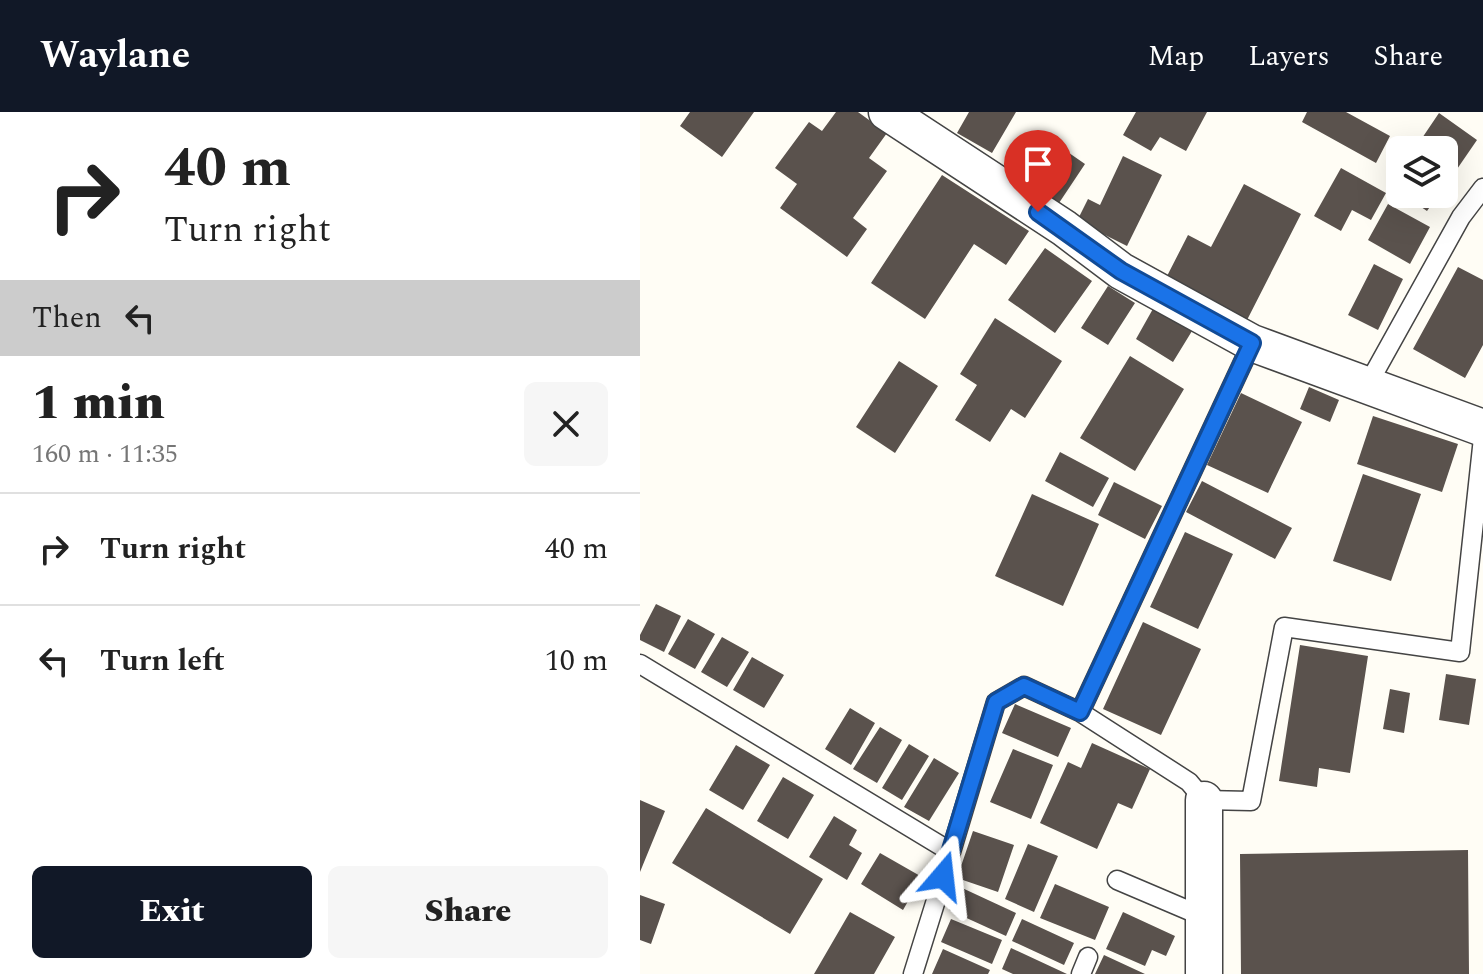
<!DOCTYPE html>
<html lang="en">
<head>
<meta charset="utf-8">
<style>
	:root { --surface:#fff; --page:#f6f6f6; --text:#222; --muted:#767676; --line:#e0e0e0; --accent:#111827 }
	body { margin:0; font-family:Spectral,serif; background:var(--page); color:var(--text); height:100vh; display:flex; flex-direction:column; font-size:30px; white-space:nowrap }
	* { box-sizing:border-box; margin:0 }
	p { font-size:26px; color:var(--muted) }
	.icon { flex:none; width:44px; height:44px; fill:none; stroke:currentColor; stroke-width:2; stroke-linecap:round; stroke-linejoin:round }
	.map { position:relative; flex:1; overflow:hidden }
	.drawer { display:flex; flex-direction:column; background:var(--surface); width:640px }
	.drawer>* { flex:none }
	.banner { background:#fff; color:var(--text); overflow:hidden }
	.buttons { position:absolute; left:746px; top:24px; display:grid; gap:16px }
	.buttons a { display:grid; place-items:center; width:72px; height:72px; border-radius:12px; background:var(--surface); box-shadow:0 8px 32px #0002; font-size:40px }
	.pin { position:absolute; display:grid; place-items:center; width:68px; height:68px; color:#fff; margin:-82px -34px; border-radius:50% 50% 50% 0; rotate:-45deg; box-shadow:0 0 8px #0007 }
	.pin .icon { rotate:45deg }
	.me { position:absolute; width:88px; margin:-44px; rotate:17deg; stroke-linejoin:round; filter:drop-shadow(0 0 6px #0008) }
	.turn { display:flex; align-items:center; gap:28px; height:168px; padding:0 32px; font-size:36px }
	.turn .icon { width:104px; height:104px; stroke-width:2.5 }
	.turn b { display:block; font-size:56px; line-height:68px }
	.then { display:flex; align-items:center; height:76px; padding:0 32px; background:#0003; gap:16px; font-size:30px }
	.round { display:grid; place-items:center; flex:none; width:84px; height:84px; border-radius:12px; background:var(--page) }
	.head { display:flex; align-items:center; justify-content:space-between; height:136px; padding:0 32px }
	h1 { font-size:48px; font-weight:800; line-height:60px }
	.button { display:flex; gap:16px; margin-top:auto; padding:16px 32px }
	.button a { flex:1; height:92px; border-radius:12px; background:var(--accent); color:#fff; font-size:32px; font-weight:800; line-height:92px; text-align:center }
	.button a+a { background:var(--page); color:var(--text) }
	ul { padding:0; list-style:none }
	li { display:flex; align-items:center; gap:24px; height:112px; padding:0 32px; border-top:2px solid var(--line) }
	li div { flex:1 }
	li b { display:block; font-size:30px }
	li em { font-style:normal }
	header { display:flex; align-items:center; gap:48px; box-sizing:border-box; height:112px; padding:0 40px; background:var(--accent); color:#fff }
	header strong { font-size:38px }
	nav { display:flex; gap:44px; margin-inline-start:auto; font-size:28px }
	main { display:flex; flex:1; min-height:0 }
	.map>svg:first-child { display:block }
</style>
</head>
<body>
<header>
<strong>Waylane</strong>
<nav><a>Map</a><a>Layers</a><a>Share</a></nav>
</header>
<main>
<section class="drawer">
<div class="banner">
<div class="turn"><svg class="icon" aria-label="right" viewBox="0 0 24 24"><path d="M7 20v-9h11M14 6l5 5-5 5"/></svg><div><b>40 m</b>Turn right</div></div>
<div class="then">Then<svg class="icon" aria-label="left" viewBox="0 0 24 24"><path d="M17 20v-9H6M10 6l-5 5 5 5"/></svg></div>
</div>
<div class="head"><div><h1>1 min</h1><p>160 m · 11:35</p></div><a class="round"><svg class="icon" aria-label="close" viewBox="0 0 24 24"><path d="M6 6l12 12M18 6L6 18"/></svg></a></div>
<ul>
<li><svg class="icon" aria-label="right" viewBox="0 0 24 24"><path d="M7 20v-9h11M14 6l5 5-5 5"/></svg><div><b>Turn right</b></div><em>40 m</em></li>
<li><svg class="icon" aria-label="left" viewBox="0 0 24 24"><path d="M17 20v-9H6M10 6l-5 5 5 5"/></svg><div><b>Turn left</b></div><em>10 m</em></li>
</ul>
<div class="button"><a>Exit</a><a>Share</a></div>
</section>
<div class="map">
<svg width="843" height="862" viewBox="0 0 843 862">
	<rect width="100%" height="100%" fill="#fffdf5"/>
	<!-- building -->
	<path fill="#5a524d" d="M 50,0 L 114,0 L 82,45 L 40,14 Z
		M 196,0 L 218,0 L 247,21 L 229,46 L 247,59 L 213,106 L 227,117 L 207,145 L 140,96 L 157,72 L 135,56 L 169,10 L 182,19 Z
		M 329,0 L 376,0 L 352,41 L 317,21 Z
		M 496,0 L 567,0 L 546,39 L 520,25 L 511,39 L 483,23 Z
		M 667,0 L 706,0 L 750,24 L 736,51 L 662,10 Z
		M 799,1 L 837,28 L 804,76 L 804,38 L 774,38 Z
		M 406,25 L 445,52 L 417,94 L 378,67 Z
		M 483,44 L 522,63 L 487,134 L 437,109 L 448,87 L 460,93 Z
		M 701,56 L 746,81 L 731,108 L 712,98 L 701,119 L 674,104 Z
		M 302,63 L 389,119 L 366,153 L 334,132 L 285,207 L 231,171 Z
		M 604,72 L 661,102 L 606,210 L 525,168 L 548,123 L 571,135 Z
		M 762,82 L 799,82 L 787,99 Z
		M 748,92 L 790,115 L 770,152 L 728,128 Z
		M 405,136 L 452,169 L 415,221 L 368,188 Z
		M 734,152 L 763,167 L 738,218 L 708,203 Z
		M 818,155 L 843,168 L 843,233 L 825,266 L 773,237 Z
		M 468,174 L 495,191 L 468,233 L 441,216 Z
		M 514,195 L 552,219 L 533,250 L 496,227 Z
		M 355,206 L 422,249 L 385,306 L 371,297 L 350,330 L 315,308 L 337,273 L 320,262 Z
		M 490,244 L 544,277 L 495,359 L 440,326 Z
		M 259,249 L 298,274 L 255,341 L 216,315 Z
		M 669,275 L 699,288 L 690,310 L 660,297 Z
		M 601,281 L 662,310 L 628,381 L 567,353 Z
		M 733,304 L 818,332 L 802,380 L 717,352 Z
		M 420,340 L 469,366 L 453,395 L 405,369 Z
		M 723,362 L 781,382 L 751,469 L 693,449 Z
		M 562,369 L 652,416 L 635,447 L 546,400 Z
		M 474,370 L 522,394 L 505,427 L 458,403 Z
		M 392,382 L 459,412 L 423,494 L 355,464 Z
		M 545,420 L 593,442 L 558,517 L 510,495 Z
		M 16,492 L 41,504 L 24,540 L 0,528 L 0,523 Z
		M 48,507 L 75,522 L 55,557 L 28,542 Z
		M 503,510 L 561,537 L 521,623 L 463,597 Z
		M 82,525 L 109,540 L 87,575 L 61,560 Z
		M 660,533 L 728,544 L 710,661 L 679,656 L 677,675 L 639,669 Z
		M 112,545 L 144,563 L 124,596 L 93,578 Z
		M 806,562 L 836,567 L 829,613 L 799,608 Z
		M 750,577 L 770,581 L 764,621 L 743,617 Z
		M 375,592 L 431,616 L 418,645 L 362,621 Z
		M 210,596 L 235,611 L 211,653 L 185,637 Z
		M 240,615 L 262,628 L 237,671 L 213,657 Z
		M 452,631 L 510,657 L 492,697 L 478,691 L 457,737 L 400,711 L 428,650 L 441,656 Z
		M 269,632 L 289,644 L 262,688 L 242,676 Z
		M 96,633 L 130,653 L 103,698 L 69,678 Z
		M 373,637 L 413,653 L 391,707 L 350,690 Z
		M 294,646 L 319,661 L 289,709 L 264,695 Z
		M 143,665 L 174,683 L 148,727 L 117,709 Z
		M 0,688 L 25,699 L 0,760 Z
		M 66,696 L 183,767 L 150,822 L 32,751 Z
		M 194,704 L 217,718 L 209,733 L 222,741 L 207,768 L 169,745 Z
		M 333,719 L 374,733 L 358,780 L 317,766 Z
		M 388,732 L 418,744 L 394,800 L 365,787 Z
		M 828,738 L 829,862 L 601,862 L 600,742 Z
		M 240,741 L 282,765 L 263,798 L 221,772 Z
		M 415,772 L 469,795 L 455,828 L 400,806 Z
		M 320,775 L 376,801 L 366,824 L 309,798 Z
		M 0,783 L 25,792 L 11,832 L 0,828 Z
		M 210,800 L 255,825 L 234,862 L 174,862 Z
		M 483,800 L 535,824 L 526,844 L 512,838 L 505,854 L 466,837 Z
		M 311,807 L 362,828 L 352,852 L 301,830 Z
		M 382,807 L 434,831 L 424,853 L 372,829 Z
		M 371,836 L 427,862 L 373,862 L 362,857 Z
		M 303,837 L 350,858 L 348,862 L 292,862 Z
		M 464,843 L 505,862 L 455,862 Z"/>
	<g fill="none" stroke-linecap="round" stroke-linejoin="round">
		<defs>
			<path id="service" d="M 727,274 L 821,105 L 843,76
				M 0,552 L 311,740 L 273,862
				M 440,600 L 612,231
				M 311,740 L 356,590 L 384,574 L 440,600 L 549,670 L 564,688 L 611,689 L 644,515 L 820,540 L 843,326
				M 477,768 L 564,805
				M 441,862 L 448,845"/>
			<path id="minor" d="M 247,0 L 424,116 L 481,159 L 612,231 L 843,316
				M 564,862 L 564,688"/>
		</defs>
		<!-- service casing -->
		<use href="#service" stroke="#444" stroke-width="21"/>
		<!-- minor casing -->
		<use href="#minor" stroke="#444" stroke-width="39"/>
		<!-- service -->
		<use href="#service" stroke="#fff" stroke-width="18"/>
		<!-- minor -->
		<use href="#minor" stroke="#fff" stroke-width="36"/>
	</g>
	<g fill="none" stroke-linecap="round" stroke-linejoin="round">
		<defs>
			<path id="route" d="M 303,764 L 356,590 L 384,574 L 440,600 L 612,231 L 481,159 L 398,100"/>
		</defs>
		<!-- route casing -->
		<use href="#route" stroke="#114b97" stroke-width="20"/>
		<!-- route -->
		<use href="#route" stroke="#1a73e8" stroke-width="14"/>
	</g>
</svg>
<div class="buttons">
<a><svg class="icon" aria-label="layers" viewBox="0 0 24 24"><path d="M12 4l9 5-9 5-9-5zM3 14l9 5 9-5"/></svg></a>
</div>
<div class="pin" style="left:398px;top:100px;background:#d93025"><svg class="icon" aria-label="arrive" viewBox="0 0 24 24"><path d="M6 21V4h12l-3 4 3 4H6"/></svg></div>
<svg class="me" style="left:303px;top:764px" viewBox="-20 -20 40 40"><path d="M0-17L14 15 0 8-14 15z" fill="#1a73e8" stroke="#fff" stroke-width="4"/></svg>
</div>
</main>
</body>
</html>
